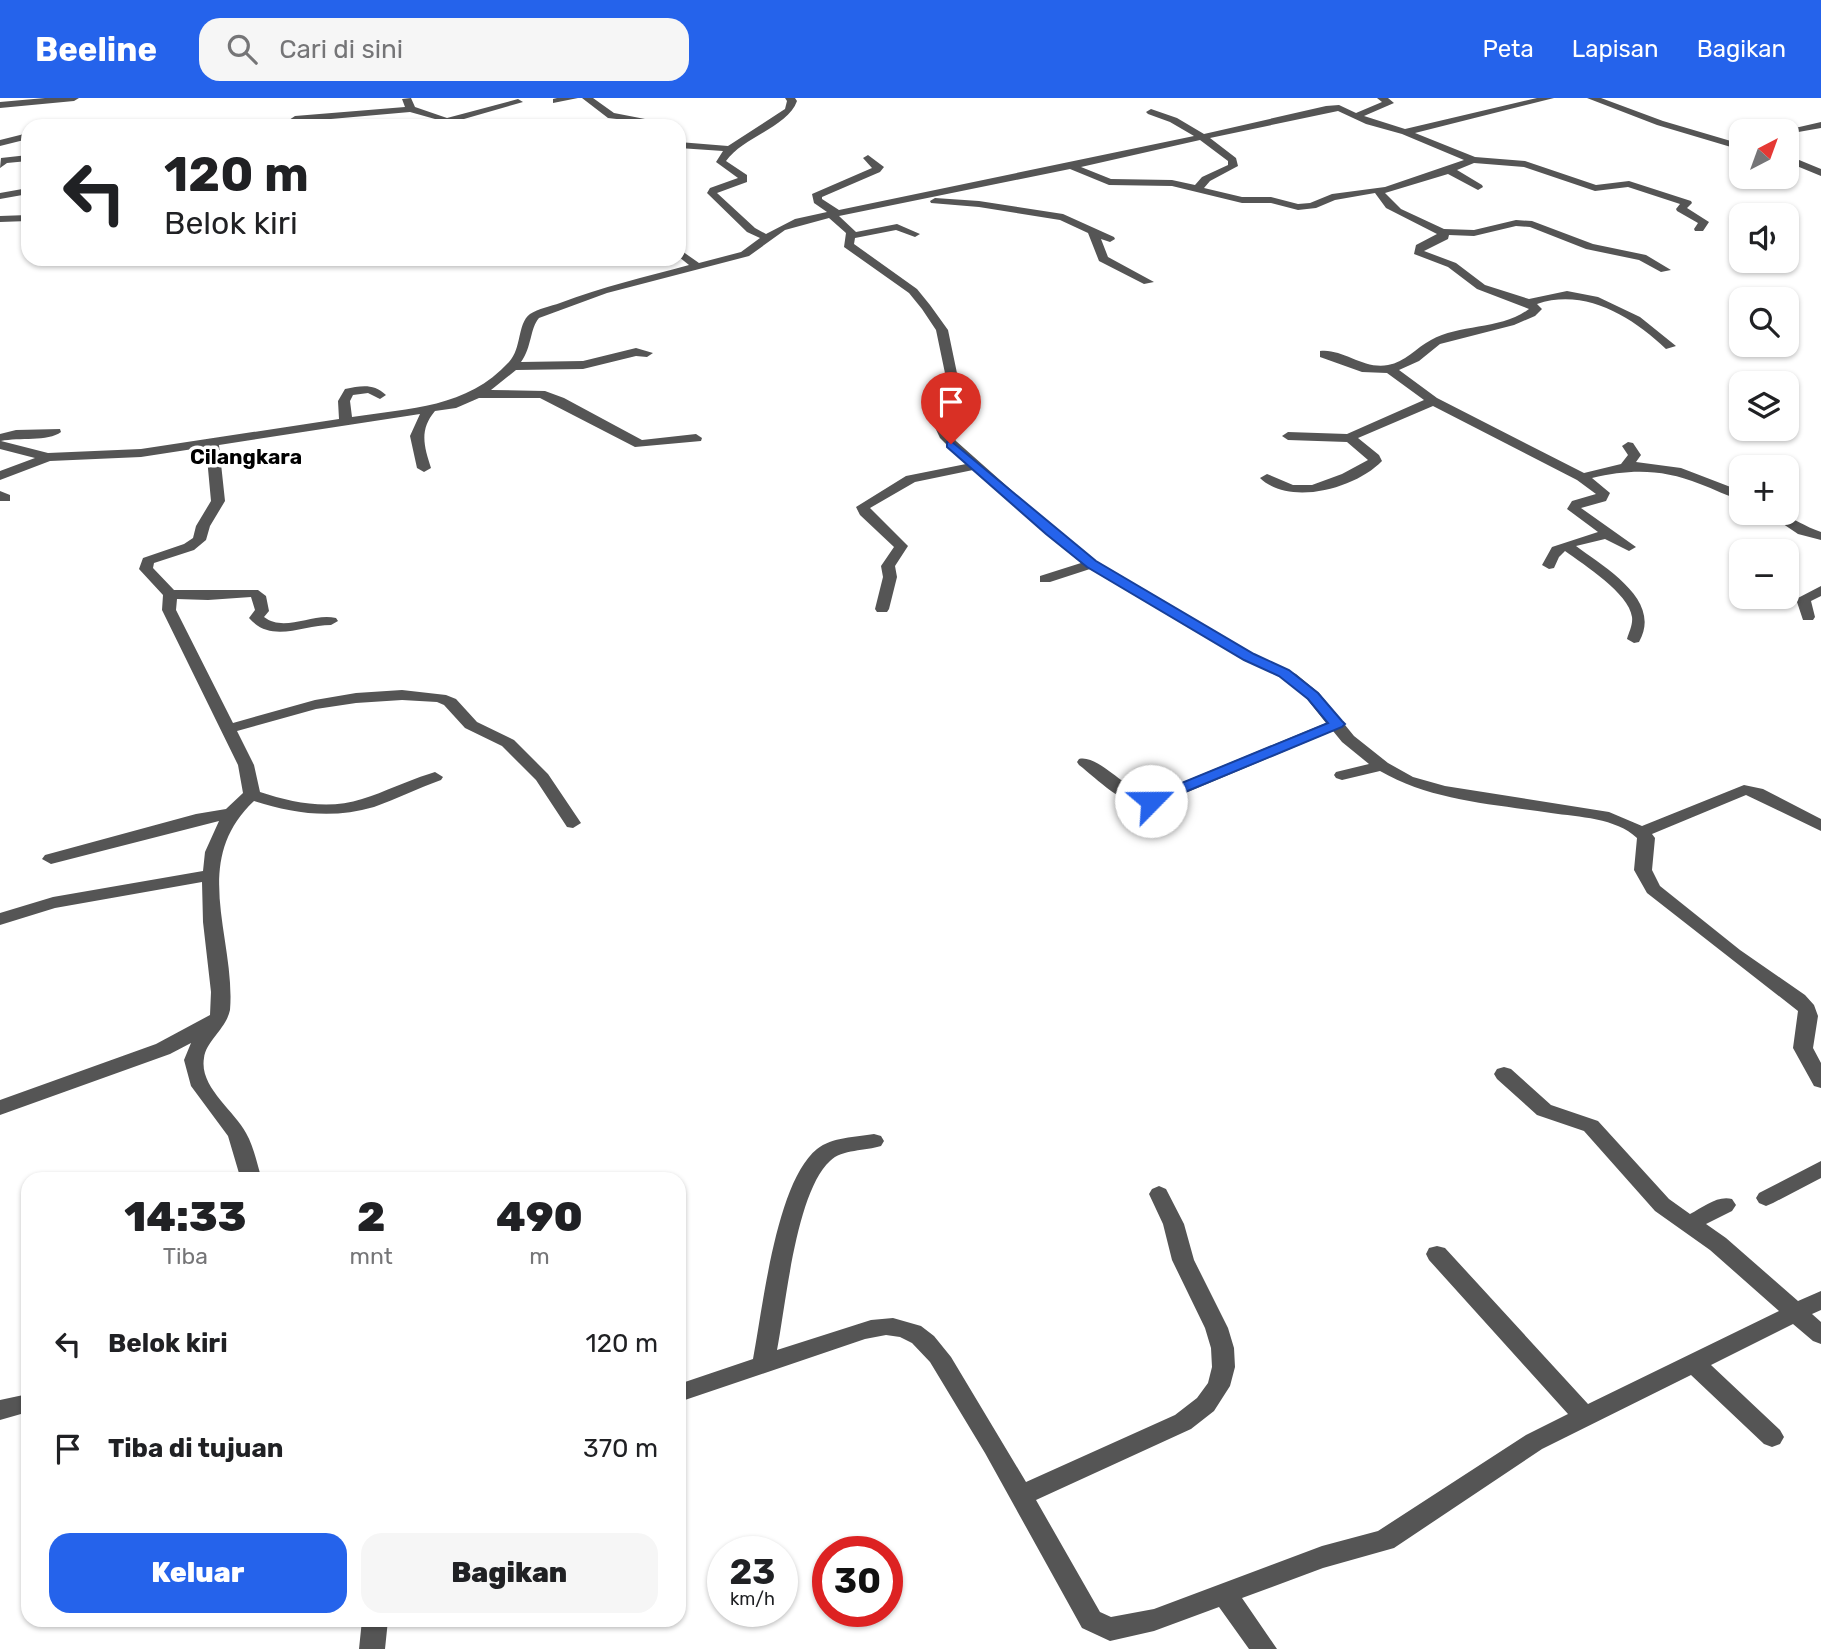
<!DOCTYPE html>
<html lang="id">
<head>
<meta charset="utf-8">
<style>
	:root { --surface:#fff; --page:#f6f6f6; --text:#202124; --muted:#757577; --accent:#2563eb }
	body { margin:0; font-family:Rubik,sans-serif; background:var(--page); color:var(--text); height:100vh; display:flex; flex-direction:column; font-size:26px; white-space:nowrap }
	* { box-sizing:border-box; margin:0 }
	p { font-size:23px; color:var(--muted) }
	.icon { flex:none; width:38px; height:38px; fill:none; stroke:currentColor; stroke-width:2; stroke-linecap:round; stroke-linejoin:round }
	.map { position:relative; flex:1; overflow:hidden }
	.drawer { position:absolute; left:21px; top:1074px; width:665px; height:455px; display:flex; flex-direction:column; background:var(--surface); border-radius:21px; box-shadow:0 2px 5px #0004 }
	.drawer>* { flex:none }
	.top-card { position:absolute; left:21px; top:21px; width:665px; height:147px; border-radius:21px; box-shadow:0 2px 5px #0004; background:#fff; color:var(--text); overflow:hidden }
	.needle { width:46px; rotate:41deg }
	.buttons { position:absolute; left:1729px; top:21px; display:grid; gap:14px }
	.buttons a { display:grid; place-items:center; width:70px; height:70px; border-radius:14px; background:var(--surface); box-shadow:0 2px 5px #0004; font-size:35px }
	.speed { position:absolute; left:707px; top:1438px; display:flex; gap:14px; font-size:35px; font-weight:700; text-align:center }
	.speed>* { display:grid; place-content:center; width:91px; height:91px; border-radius:50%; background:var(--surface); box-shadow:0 2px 5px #0004; line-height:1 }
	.speed small { font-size:18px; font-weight:400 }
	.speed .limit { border:10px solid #d22; background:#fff; color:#111 }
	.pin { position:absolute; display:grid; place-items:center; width:60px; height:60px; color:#fff; margin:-72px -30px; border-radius:50% 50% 50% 0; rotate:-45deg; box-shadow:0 0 7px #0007 }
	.pin .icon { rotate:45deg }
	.me { position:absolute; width:77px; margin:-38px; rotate:67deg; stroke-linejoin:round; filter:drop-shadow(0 0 5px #0008) }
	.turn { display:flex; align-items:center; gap:24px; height:147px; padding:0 28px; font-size:32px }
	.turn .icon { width:91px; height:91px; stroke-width:2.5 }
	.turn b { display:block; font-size:49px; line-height:60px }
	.eta { display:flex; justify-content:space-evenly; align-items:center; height:119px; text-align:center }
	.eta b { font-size:42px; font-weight:800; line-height:49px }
	.cta { display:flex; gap:14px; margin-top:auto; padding:14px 28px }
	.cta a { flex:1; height:80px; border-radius:21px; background:var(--accent); color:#fff; font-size:28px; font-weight:800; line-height:80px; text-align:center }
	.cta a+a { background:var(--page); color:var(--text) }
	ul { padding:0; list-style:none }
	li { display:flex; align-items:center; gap:21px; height:105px; padding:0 28px }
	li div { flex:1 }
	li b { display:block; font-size:26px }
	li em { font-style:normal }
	header { display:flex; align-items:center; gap:42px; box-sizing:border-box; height:98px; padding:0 35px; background:var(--accent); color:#fff }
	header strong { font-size:33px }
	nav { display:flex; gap:38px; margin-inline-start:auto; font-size:24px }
	.search { width:490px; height:63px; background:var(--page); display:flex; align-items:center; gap:18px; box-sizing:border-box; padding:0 24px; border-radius:21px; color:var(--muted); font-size:26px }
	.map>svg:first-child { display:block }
</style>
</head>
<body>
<header>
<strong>Beeline</strong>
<div class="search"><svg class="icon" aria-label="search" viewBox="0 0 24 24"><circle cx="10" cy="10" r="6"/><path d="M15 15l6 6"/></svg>Cari di sini</div>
<nav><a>Peta</a><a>Lapisan</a><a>Bagikan</a></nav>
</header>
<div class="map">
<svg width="1821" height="1551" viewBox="0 0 1821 1551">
	<rect width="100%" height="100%" fill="#fff"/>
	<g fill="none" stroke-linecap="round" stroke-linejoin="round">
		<!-- minor -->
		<path fill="#555" fill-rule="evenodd" d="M 45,0 L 79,0 L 74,3 L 0,10 L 0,4 Z
			M 411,0 L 415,9 L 447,20 L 518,1 L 523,4 L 457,23 L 460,24 L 460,28 L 410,14 L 297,24 L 291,28 L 280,28 L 295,18 L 405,9 L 402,1 Z
			M 557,0 L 578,0 L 553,5 L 553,1 Z
			M 582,0 L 593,0 L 614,15 L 645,21 L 642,28 L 632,28 L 634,23 L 608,20 Z
			M 785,0 L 795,0 L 797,3 C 788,29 743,39 726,63 L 747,77 L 747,84 L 717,95 L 755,130 L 766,136 L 795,121 L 827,114 L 814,105 L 812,96 L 872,70 L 863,60 L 868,57 L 884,69 L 880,74 L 822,99 L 822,101 L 839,112 L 1194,38 L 1170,24 L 1148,16 L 1146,14 L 1151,11 L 1177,20 L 1204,36 L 1326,8 L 1339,7 L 1356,15 L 1382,4 L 1377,0 L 1388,0 L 1394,5 L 1364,18 L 1405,31 L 1537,0 L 1554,0 L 1415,35 L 1475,59 L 1525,63 L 1596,87 L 1629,83 L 1691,103 L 1692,105 L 1687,110 L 1709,124 L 1703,133 L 1695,133 L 1694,131 L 1698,125 L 1677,113 L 1676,111 L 1680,106 L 1628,89 L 1595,93 L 1524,69 L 1474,65 L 1457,72 L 1482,87 L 1483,89 L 1478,92 L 1448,76 L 1385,95 L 1401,111 L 1444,131 L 1474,132 L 1516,122 L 1532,123 L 1593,146 L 1646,157 L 1671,172 L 1661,174 L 1639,162 L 1586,151 L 1530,129 L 1516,128 L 1474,138 L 1449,137 L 1448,141 L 1424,153 L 1456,165 L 1485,187 L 1529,201 L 1567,193 L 1598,199 L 1640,219 L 1676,248 L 1666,251 C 1631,218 1585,190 1537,206 L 1542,211 L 1535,218 L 1514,227 L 1440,246 L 1419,263 L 1399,272 L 1437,300 L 1584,375 L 1621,366 L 1628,357 L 1622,348 L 1628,344 L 1633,345 L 1641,357 L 1636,364 L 1681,370 L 1741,393 L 1741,402 C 1727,398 1714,391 1700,386 C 1662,371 1631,371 1592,380 L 1610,395 L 1606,403 L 1581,410 L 1636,449 L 1629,453 L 1605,441 L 1576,448 C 1605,470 1663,502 1639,544 L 1634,545 L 1627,541 C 1629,534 1633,527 1632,519 C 1629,495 1584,467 1565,453 L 1559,459 L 1554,470 L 1549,471 L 1542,467 L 1552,449 L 1598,434 L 1567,411 L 1572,403 L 1596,396 L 1577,382 L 1433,308 L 1358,340 L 1379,357 L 1382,363 C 1356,390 1290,409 1260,380 L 1267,376 L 1293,387 L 1312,387 L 1342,376 L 1368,362 L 1347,344 L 1288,342 L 1282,338 L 1288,334 L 1347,336 L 1424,302 L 1387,275 L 1362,274 L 1320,259 L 1320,253 C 1342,250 1364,272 1388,267 C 1405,264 1416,250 1431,242 C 1460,226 1501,232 1529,211 L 1477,191 L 1448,169 L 1414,156 L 1416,147 L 1437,136 L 1386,110 L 1375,95 L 1335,102 L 1316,110 L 1298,112 L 1271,105 L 1242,105 L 1172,88 L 1109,87 L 1070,71 L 839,118 L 856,134 L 897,126 L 920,136 L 915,139 L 896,132 L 855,140 L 854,146 L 917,191 L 930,207 L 948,232 L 958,280 L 937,308 L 943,323 L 956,343 L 1055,431 L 1096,463 L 1254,556 L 1296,576 L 1319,595 L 1354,638 L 1388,665 L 1413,679 L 1445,688 L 1609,714 L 1642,728 L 1744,687 L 1763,691 L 1821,721 L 1821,733 L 1746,697 L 1652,736 L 1655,740 L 1652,772 L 1660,788 L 1740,852 L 1805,897 L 1814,907 L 1818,918 L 1813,950 L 1821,965 L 1821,990 L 1814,988 L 1793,950 L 1798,913 L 1647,795 L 1634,772 L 1637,740 C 1616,720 1579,719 1551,715 C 1493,706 1432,703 1380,673 L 1342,682 L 1336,680 L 1334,677 L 1336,674 L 1369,666 L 1342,644 L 1333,633 L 1157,707 C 1128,714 1100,683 1079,667 L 1077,664 L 1079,661 C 1098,656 1127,693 1149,698 L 1326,625 L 1307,601 L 1286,582 L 1244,562 L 1090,471 L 1050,484 L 1040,484 L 1040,478 L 1081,465 L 973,372 L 915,384 L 870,410 L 908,448 L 895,468 L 897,479 L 889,511 L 887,514 L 877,514 L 875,511 L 883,479 L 881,468 L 894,449 L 860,417 L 856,409 L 906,378 L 966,366 L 940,340 L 925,308 L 946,280 L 936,232 L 922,211 L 909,195 L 844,149 L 846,135 L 829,120 L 785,132 L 749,158 L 607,195 L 539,220 C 530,230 532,249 521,264 L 583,263 L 636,250 L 653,255 L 647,259 L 636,258 L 583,271 L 516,272 L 491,292 L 545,293 L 564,300 L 642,342 L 696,336 L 702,340 L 701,343 L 635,349 L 540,300 L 479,300 L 456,310 L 435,313 C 419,332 424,348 431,370 L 424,374 L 417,370 L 410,338 L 420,316 L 219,347 L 225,403 L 210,428 L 206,442 L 194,452 L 154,465 L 153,470 L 174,492 L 258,492 L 266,498 L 269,513 L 264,519 C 285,535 313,514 336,520 L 338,523 L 331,527 C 303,527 271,546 249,520 L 255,512 L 251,499 L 208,502 L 177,501 L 176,512 L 233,625 L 315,602 L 356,595 L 402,592 L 446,597 L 456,601 L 477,624 L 514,642 L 548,676 L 581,725 L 573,730 L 567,729 L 536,682 L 502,648 L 465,630 L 444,607 L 437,604 L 402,602 L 356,605 L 316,611 L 237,633 L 254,667 L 260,694 C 293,705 329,712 362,701 C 385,694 406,683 429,676 L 435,674 L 443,679 L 441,682 C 418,690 397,701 374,709 C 333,721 294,716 254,703 C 189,764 236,840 230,912 C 226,931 206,943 204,960 C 199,989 234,1012 246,1035 C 254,1049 257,1066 262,1082 L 241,1082 L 228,1038 L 191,988 L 184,962 L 191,945 L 170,956 L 0,1017 L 0,1002 L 156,946 L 210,917 L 211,894 L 203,824 L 202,784 L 55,810 L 0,827 L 0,815 L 53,799 L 203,773 L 205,754 L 219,723 L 51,766 L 42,761 L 45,757 L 196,716 L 226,711 L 243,695 L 238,667 L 162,512 L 163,497 L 139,471 L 143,460 L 184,446 L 193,440 L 196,428 L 211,403 L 206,349 L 141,359 L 50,363 L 0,382 L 0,373 L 35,360 L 0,351 L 0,336 L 16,332 L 60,331 L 61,334 C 48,344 19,339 1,343 L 48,355 L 141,351 L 339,321 L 338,303 L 345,291 C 361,288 373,285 386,297 L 380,301 L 368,295 L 353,297 L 350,303 L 352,319 C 410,310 467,310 509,264 C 522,250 517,226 530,216 C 538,211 551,208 560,205 C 602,189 645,179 689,167 L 679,159 L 679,151 L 699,165 L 741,154 L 760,140 L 747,134 L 707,95 L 710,90 L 738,80 L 716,64 L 723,53 L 679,50 L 679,44 L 728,48 L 785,11 L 787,3 ZM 1338,13 L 1366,26 L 1402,36 L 1464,62 L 1385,89 L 1332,96 L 1310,105 L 1298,106 L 1271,99 L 1242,99 L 1204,90 L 1210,83 L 1238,68 L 1236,60 L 1210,40 ZM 1200,42 L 1228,63 L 1228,67 L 1202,79 L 1195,87 L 1172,82 L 1111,81 L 1081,69 Z
			M 1587,0 L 1601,0 L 1663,23 L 1741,46 L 1741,52 L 1657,27 Z
			M 1821,24 L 1821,30 L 1787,36 L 1787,33 L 1782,33 Z
			M 28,35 L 28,41 L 0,48 L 0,42 Z
			M 28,57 L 28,63 L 7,65 L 0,70 L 1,60 Z
			M 1787,57 L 1821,71 L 1821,78 L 1787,64 Z
			M 28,90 L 28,96 L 0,101 L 0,95 Z
			M 935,100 L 979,103 L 1063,116 L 1114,139 L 1115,141 L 1110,144 L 1101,141 L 1108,159 L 1154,184 L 1144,186 L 1099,163 L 1088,135 L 1060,122 L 979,109 L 931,105 L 930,103 Z
			M 28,117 L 28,123 L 0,124 L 0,118 Z
			M 0,393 L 10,397 L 10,403 L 0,403 Z
			M 1767,415 C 1788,414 1801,428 1821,434 L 1821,442 L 1798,436 Z
			M 1821,488 L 1821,498 L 1811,503 L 1815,519 L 1813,522 L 1803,522 L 1796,501 Z
			M 1504,969 L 1511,971 L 1551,1007 L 1598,1023 L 1669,1101 L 1690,1116 C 1703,1109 1718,1097 1732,1101 L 1736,1107 L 1732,1113 L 1706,1126 L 1726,1140 L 1798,1203 L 1821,1193 L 1821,1212 L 1812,1216 L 1821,1224 L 1821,1246 L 1813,1243 L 1793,1226 L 1711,1267 L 1780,1332 L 1784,1339 L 1780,1346 L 1772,1349 L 1764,1346 L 1691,1277 L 1542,1351 L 1394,1450 L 1323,1470 L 1242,1500 L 1277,1551 L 1249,1551 L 1219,1509 L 1154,1533 L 1110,1543 L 1082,1530 L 985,1355 L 930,1264 L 912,1245 L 900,1239 L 886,1237 L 865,1241 L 679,1304 L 679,1286 L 753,1261 C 763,1209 776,1084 817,1051 C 832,1039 856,1039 874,1036 L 881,1038 L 884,1043 L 881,1048 C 866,1053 842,1051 830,1063 C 796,1094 786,1206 777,1252 L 871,1222 L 893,1220 L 921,1228 L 934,1238 L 951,1259 L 1026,1384 L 1175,1317 L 1197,1300 L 1208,1285 L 1212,1269 L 1211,1250 L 1205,1230 L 1172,1162 L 1163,1126 L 1149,1096 L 1152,1091 L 1159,1088 L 1166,1091 L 1184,1126 L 1194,1162 L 1228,1230 L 1234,1250 L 1235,1269 L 1230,1288 L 1214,1313 L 1191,1331 L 1036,1402 L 1100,1514 L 1111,1519 L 1154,1511 L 1322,1448 L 1378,1433 L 1526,1337 L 1568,1316 L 1429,1162 L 1426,1156 L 1429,1150 L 1437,1148 L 1445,1150 L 1588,1306 L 1779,1213 L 1710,1152 L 1655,1113 L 1584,1033 L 1537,1017 L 1497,981 L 1494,976 L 1497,971 Z
			M 1821,1063 L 1821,1080 L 1773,1105 L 1766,1108 L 1759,1105 L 1756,1100 L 1759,1095 Z
			M 416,1074 L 443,1077 L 446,1082 L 406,1082 L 409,1077 Z
			M 28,1296 L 28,1314 L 0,1322 L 0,1302 Z
			M 362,1522 L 388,1522 L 385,1551 L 359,1551 Z"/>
	</g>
	<!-- route -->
	<path fill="#2563eb" stroke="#184099" stroke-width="2" d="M 951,343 L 1096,463 L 1254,556 L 1289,572 L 1318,595 L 1342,623 L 1345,626 L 1342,629 L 1156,706 L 1145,706 L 1143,703 L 1145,700 L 1328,625 L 1308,601 L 1279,578 L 1244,562 L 1087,469 L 1046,436 L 947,349 L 947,344 Z"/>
	<g text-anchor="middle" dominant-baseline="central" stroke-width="7" stroke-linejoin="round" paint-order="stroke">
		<!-- far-quarter labels -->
		<g font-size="21" font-weight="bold" fill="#000" stroke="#fff">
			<text x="246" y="358">Cilangkara</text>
		</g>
	</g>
</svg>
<div class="buttons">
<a><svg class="needle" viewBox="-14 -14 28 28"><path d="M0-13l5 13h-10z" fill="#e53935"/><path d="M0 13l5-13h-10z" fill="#757577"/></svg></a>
<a><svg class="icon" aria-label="sound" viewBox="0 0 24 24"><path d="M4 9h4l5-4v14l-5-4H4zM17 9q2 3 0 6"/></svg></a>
<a><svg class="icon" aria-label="search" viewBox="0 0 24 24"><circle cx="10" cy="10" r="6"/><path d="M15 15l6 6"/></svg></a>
<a><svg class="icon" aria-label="layers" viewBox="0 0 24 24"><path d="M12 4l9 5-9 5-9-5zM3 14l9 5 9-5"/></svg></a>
<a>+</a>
<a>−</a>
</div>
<div class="speed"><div>23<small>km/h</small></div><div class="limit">30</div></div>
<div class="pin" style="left:951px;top:346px;background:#d93025"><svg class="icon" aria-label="arrive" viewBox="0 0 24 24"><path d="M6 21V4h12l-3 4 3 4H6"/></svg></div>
<svg class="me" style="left:1151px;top:703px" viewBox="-20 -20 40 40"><circle r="19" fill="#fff"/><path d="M0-13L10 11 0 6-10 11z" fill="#2563eb"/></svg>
<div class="top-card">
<div class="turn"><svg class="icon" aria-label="left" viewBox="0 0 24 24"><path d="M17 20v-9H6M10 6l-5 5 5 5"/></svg><div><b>120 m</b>Belok kiri</div></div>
</div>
<section class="drawer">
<div class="eta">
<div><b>14:33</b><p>Tiba</p></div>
<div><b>2</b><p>mnt</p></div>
<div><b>490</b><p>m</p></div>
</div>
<ul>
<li><svg class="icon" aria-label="left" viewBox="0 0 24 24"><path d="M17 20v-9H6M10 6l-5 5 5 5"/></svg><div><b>Belok kiri</b></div><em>120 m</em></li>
<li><svg class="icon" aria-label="arrive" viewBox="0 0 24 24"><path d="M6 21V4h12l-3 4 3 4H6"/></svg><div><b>Tiba di tujuan</b></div><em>370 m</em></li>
</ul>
<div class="cta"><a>Keluar</a><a>Bagikan</a></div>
</section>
</div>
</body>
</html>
